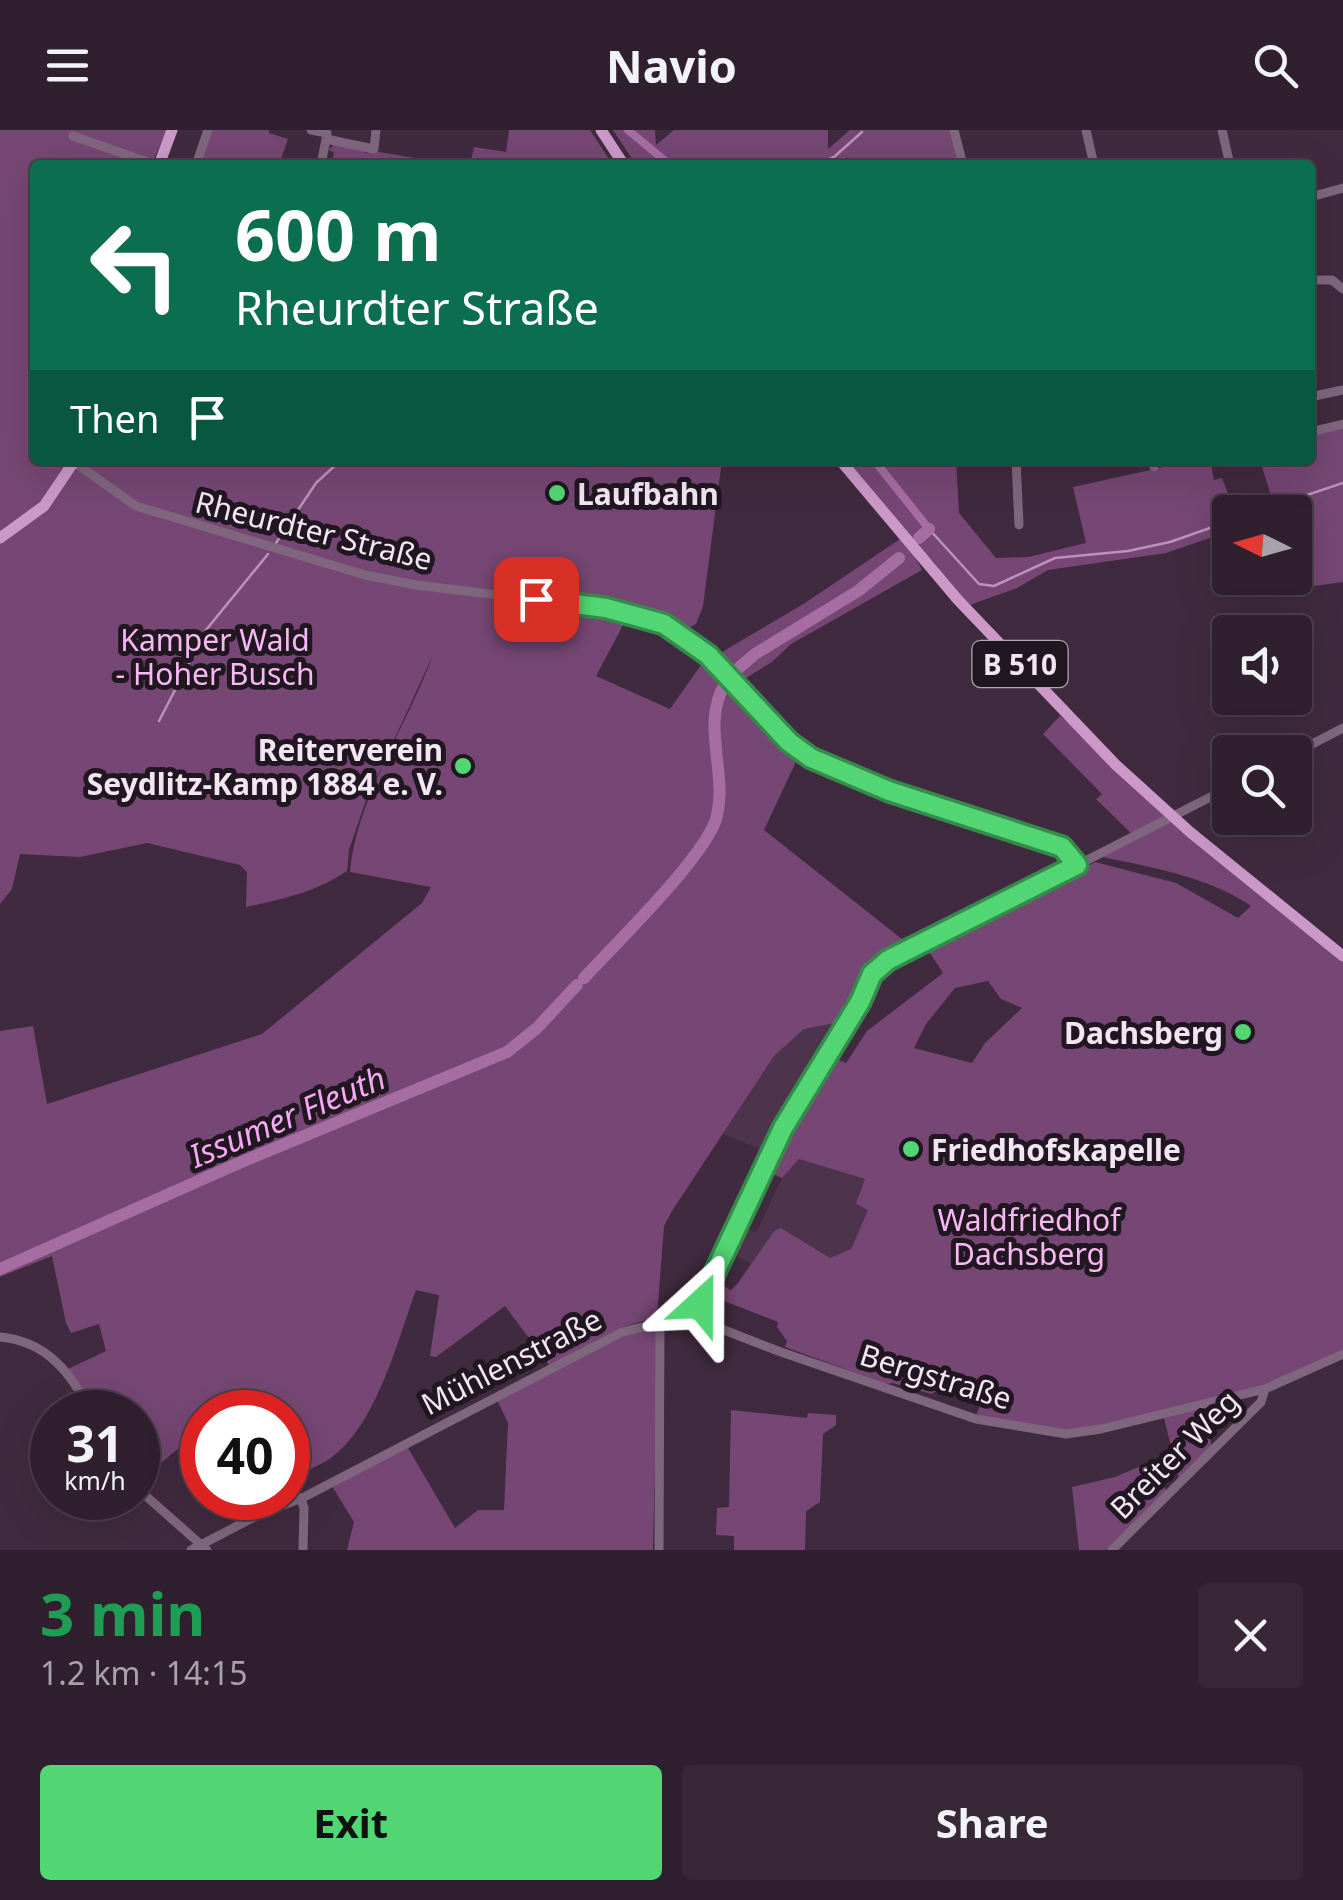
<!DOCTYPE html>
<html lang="en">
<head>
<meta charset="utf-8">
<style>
	:root { --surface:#30202f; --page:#382837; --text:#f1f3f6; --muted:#a8a3aa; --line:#4b3e4b; --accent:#52d673 }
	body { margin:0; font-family:"Noto Sans",sans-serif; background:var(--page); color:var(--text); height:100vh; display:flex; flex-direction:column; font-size:38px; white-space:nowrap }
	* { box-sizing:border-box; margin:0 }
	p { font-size:32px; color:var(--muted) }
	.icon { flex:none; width:55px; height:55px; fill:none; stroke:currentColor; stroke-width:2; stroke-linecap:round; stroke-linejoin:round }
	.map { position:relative; height:1420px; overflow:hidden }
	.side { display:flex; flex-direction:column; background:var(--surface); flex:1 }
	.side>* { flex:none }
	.hud { position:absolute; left:30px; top:30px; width:1285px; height:305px; border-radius:10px; box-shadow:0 10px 40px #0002,0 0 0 2px var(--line); background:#0b6e4f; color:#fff; overflow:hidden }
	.needle { width:65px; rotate:275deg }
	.controls { position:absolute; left:1212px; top:365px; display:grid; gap:20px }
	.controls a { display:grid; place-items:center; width:100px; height:100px; border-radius:10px; background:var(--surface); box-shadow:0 10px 40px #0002,0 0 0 2px var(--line); font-size:50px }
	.speed { position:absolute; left:30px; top:1260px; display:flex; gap:20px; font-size:50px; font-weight:700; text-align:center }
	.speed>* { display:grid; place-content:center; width:130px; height:130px; border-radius:50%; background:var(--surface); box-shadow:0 10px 40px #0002,0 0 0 2px var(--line); line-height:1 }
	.speed small { font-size:25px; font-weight:400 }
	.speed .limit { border:15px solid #d22; background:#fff; color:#111 }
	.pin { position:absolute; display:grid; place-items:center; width:85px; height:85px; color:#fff; margin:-42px; border-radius:20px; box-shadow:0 5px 15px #0006 }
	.me { position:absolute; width:110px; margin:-55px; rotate:24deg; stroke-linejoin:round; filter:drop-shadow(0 0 8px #0008) }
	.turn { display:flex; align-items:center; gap:35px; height:210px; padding:0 40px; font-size:45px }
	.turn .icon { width:130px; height:130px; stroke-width:2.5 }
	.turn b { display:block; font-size:70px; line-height:85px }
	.then { display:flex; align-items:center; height:95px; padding:0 40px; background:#0003; gap:20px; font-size:38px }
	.round { display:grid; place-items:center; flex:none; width:105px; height:105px; border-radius:10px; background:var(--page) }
	.summary { display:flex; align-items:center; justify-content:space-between; height:170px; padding:0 40px }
	h1 { font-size:60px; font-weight:700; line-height:75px; color:#1e9e55 }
	.cta { display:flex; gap:20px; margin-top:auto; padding:20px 40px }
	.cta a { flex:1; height:115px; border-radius:10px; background:var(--accent); color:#111; font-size:40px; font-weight:700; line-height:115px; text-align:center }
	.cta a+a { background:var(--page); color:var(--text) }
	header { display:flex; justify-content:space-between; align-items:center; height:130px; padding:0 40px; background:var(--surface); font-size:45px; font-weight:700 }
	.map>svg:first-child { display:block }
</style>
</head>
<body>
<header><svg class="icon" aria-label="menu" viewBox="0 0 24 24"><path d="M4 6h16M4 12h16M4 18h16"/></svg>Navio<svg class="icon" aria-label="search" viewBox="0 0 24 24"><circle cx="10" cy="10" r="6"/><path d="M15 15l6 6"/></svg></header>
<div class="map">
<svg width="1343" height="1420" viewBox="0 0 1343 1420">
	<rect width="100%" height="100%" fill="#402a3f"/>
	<!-- built -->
	<path fill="#4d334c" d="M 845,891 L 767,1022 L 723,1004 L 774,926 L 804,899 Z
		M 798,1028 L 865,1049 L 868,1079 L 851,1119 L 830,1128 L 781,1098 L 773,1101 L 752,1134 L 727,1122 L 738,1100 L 742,1097 L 756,1103 L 782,1048 Z"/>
	<!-- green -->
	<path fill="#764774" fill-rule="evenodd" d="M 0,0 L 167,0 L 151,35 L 35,35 L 35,330 L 722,330 L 703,476 L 696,494 L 680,502 L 629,484 L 596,546 L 670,579 L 708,525 L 712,528 L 805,473 L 903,407 L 844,330 L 956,330 L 959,383 L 996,428 L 1028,427 L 1086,413 L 1073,357 L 1196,330 L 1210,330 L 1214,350 L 1222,348 L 1234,379 L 1271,366 L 1260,330 L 1310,330 L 1310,304 L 1343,297 L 1343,452 L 1299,458 L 1294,448 L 1295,382 L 1230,382 L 1230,401 L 1166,423 L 1048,440 L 1017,458 L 964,477 L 934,432 L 906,409 L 922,440 L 791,514 L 772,532 L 736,554 L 801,621 L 764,700 L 912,817 C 859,832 870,852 846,891 L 804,899 L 774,926 L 672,1081 L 664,1096 L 657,1187 L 622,1197 L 549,1235 L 505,1176 L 436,1227 L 430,1226 L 439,1165 L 416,1160 C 397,1212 377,1294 331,1328 C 318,1337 301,1342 288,1348 L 288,1282 L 202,1282 L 202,1339 L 185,1313 L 138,1352 L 138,1282 L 90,1282 L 66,1240 L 106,1221 L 99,1194 L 71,1203 L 66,1193 L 52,1126 L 0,1147 L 0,901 L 33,896 L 47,974 L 262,904 L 422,773 L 431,757 L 350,742 C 356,669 408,594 433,525 L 365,673 L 349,720 L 347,741 C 316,762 283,769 246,777 L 247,742 L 240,735 L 147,713 L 80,727 L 20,724 L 12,759 L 0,774 Z
		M 210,0 L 269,0 L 269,3 L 288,9 L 279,35 L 199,35 Z
		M 509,0 L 590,0 L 613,35 L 470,35 L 474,17 L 506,22 Z
		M 613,0 L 655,0 L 656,15 L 674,0 L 828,0 L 828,19 L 850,0 L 953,0 L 959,35 L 636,35 Z
		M 335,14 L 359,18 L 366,23 L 373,21 L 415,28 L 414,35 L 331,35 L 334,22 L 328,20 Z
		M 1060,586 L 1090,608 L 1343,832 L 1343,1220 L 1265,1257 L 1101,1297 L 1066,1301 L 976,1286 L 985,1262 L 964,1261 L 961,1267 L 937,1261 L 931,1264 L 893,1253 L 886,1254 L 785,1217 L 787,1211 L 777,1197 L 778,1192 L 711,1166 L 715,1152 L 731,1160 L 738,1153 L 774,1101 L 781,1098 L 830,1128 L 851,1119 L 868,1080 L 856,1074 L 865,1049 L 799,1029 L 782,1048 L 767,1041 L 789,995 L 832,927 L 846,933 L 867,901 L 943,843 L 928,820 L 1095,732 L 1176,753 L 1238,788 L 1251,776 C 1209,747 1151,737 1102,727 L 1134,706 L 1096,669 L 1102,664 L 1043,604 ZM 988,851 L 1001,869 L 1022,878 L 985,913 L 972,933 L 914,918 L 926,894 L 955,858 Z
		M 658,1198 L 653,1420 L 347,1420 L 354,1392 L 330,1353 L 405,1313 L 455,1398 L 478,1380 L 504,1380 L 508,1293 L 497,1270 L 621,1206 Z
		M 1198,1279 L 1201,1295 L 1207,1294 L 1212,1317 L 1179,1349 L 1164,1288 Z
		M 731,1280 L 807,1288 L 808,1283 L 836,1285 L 836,1295 L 823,1304 L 820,1372 L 806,1381 L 805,1420 L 734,1420 L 734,1406 L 716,1405 L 717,1378 L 729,1377 Z
		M 1155,1330 L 1166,1361 L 1107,1420 L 1079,1420 L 1072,1357 L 1115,1347 Z"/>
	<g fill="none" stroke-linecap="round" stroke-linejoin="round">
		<!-- stream -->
		<path stroke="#bd91bb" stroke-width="2.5" d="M 817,35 L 834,27 L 862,2
			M 1256,382 L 1343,353
			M 929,399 L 979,454 L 994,456 L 1055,428 L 1128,421 L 1170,412 L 1230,391
			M 276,413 L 316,353 L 341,330
			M 159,591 L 206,500 L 268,424"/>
		<!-- canal -->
		<path stroke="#a66da3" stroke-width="8" d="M 628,0 L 670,35
			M 874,330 L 929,399"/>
		<!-- river -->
		<path stroke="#a66da3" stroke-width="12" d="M 919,408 L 929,399
			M 733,543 L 755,524 L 858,461 L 899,428
			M 584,848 C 615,814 704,728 716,689 C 729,644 700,595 725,554
			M 0,1139 L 239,1033 L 507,922 L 537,898 L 577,855"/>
		<!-- minor -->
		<path stroke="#7f667e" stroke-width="9" d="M 311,0 L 327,3 L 326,9 L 374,19 L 376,0
			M 954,0 L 963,35
			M 1086,0 L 1094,35
			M 1222,0 L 1230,35
			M 73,6 L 156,35
			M 196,35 L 208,0
			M 321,35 L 326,9
			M 1310,67 L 1343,58
			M 1310,150 L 1332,150 L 1343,159
			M 1310,267 L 1343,260
			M 1310,302 L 1343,294
			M 1016,330 L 1019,395
			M 74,332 L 136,376 L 365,445 L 416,455 L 605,478 L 664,494 L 708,525 L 789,611 L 811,628 L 889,661 L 1063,717 L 1077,735
			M 1154,337 L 1154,330
			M 1295,623 L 1343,598
			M 695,1181 L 724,1200 L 778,1221 L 976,1289 L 1066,1304 L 1101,1299 L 1265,1259 L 1343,1224
			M 0,1207 C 46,1211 72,1243 90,1282
			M 138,1359 L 207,1420
			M 301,1369 L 304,1378 L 303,1420
			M 191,1420 L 260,1384 L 304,1367 L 622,1202 L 681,1188 L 695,1181 L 783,998 L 856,879 L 867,852 L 880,836 L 1230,657
			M 659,1420 L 660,1192
			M 1112,1420 L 1261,1272 L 1265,1259"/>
		<!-- major -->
		<path stroke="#cb98c8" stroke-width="11" d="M 601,0 L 624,35
			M 159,35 L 172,0
			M 840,330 L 958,470 L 1116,635 L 1190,702 L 1343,826
			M 0,408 L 44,376 L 75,330"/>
	</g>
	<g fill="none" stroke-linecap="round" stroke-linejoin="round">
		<defs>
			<path id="route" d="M 536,469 L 606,478 L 664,494 L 708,525 L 789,612 L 811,628 L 889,661 L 1062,717 L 1077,735 L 888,830 L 872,844 L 860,872 L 783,998 L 700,1174"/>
		</defs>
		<!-- route casing -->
		<use href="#route" stroke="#358b4b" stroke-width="25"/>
		<!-- route -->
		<use href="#route" stroke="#52d673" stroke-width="18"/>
	</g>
	<!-- markers -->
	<g fill="#52d673" stroke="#211720" stroke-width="4">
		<circle cx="557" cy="363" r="10"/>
		<circle cx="463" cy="636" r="10"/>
		<circle cx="1243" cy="902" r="10"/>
		<circle cx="911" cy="1019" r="10"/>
	</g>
	<g text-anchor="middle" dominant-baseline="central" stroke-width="10" stroke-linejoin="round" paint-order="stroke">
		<!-- shield labels -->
		<rect fill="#211720" stroke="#b4a7b3" stroke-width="2.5" x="972.5" y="511" width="95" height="46" rx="8"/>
		<g font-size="28" font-weight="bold" fill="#f3e5f2">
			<text x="1020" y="534">B 510</text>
		</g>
		<!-- poi labels -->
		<g font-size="30" font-weight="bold" fill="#f3e5f2" stroke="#211720" text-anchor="start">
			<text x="577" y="363">Laufbahn</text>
			<text x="443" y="619" text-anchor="end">Reiterverein<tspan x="443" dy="34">Seydlitz-Kamp 1884 e. V.</tspan></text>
			<text x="1223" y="902" text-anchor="end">Dachsberg</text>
			<text x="931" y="1019">Friedhofskapelle</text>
		</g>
		<!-- street labels -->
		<g font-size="30" fill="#f3e5f2" stroke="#211720">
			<text transform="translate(314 400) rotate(14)">Rheurdter Straße</text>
			<text transform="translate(511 1231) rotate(-27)">Mühlenstraße</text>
			<text transform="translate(936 1246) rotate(17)">Bergstraße</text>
			<text transform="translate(1174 1324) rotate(-45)">Breiter Weg</text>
		</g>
		<!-- park labels -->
		<g font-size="30" fill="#f8b8f4" stroke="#211720">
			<text x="215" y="509">Kamper Wald<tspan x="215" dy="34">- Hoher Busch</tspan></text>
			<text x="1029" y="1089">Waldfriedhof<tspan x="1029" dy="34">Dachsberg</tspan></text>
		</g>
		<!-- water labels -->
		<g font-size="32" font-style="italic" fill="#f7a8f3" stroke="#211720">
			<text transform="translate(287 986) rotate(-23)">Issumer Fleuth</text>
		</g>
	</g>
</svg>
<div class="controls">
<a><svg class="needle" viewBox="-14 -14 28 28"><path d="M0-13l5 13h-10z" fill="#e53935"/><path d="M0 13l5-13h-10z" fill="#a8a3aa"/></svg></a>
<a><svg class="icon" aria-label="sound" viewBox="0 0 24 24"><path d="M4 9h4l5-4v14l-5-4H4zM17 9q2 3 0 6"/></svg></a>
<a><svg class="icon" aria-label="search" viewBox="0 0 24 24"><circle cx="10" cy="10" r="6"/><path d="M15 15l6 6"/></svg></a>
</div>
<div class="speed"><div>31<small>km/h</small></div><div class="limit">40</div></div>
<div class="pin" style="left:536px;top:469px;background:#d93025"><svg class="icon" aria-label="arrive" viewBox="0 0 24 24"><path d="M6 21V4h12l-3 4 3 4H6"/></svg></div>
<svg class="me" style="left:700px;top:1174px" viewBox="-20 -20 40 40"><path d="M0-17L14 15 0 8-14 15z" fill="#52d673" stroke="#fff" stroke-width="4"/></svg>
<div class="hud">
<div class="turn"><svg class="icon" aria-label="left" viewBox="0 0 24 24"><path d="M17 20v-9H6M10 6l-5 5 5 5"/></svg><div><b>600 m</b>Rheurdter Straße</div></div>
<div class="then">Then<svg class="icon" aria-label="arrive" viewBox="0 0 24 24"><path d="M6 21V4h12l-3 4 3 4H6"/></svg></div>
</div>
</div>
<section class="side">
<div class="summary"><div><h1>3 min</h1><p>1.2 km · 14:15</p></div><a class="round"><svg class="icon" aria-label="close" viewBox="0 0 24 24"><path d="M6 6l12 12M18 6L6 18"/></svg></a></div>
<div class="cta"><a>Exit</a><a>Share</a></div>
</section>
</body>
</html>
